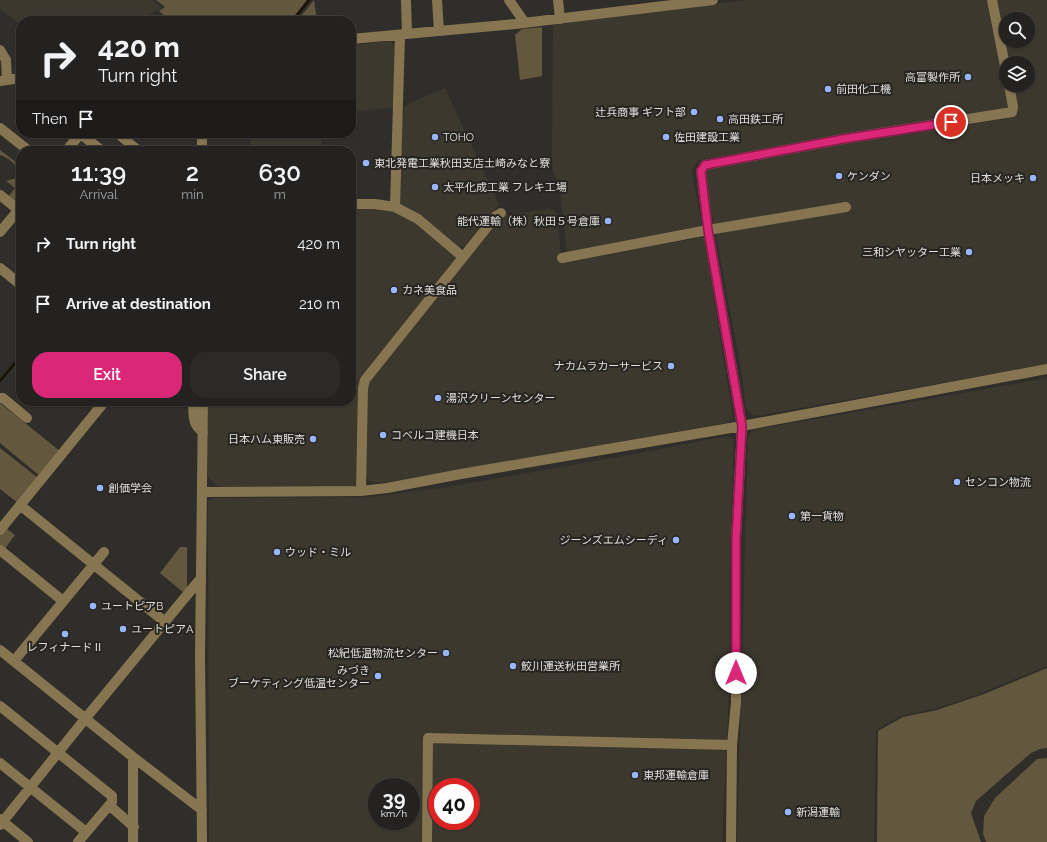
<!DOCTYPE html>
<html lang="en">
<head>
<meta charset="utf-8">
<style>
	:root { --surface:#242220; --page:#2c2a29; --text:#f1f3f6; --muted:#a3a4a5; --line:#413f3e; --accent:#db2777 }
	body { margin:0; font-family:Raleway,"Noto Sans JP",sans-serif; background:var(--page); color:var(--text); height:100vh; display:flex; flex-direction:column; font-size:15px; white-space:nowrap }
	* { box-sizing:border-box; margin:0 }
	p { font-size:13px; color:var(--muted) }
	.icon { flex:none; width:22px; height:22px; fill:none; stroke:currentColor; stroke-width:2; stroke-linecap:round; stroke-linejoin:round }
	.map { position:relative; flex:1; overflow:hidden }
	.sheet { position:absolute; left:16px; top:146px; width:340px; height:260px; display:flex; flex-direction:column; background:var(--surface); border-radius:16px; box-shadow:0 1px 3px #0004,0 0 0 1px var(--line) }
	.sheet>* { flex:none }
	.hud { position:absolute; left:16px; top:16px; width:340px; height:122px; border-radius:16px; box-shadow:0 1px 3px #0004,0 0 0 1px var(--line); background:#242220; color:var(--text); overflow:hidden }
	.fabs { position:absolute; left:999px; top:12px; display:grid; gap:8px }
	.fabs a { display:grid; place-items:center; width:36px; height:36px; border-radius:50%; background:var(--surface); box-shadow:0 1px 3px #0004,0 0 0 1px var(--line); font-size:20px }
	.speed { position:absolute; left:368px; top:778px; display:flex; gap:8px; font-size:20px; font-weight:700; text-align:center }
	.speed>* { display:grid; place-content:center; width:52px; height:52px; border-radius:50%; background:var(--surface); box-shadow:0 1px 3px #0004,0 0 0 1px var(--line); line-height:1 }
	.speed small { font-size:10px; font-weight:400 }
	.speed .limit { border:6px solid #d22; background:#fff; color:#111 }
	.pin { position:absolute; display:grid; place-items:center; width:34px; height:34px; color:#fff; margin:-17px; border:2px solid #fff; border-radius:50%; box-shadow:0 1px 4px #0007 }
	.me { position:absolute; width:44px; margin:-22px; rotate:0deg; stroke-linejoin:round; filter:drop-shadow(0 0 3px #0008) }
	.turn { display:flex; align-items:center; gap:14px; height:84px; padding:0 16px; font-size:18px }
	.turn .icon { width:52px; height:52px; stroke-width:2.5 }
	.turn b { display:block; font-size:28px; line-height:34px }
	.then { display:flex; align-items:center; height:38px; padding:0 16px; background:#0003; gap:8px; font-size:15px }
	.eta { display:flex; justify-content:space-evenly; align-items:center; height:68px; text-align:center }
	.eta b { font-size:24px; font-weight:600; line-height:28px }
	.primary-button { display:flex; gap:8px; margin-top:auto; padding:8px 16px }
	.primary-button a { flex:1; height:46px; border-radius:16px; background:var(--accent); color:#fff; font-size:16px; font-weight:600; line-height:46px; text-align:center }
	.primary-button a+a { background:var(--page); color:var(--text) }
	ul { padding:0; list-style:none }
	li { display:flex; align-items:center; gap:12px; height:60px; padding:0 16px }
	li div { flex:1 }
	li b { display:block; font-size:15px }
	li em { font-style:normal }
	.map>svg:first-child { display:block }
</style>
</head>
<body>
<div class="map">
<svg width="1047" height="842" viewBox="0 0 1047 842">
	<rect width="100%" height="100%" fill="#302e2a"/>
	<!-- built -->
	<path fill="#3c382e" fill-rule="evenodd" d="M 0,0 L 152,0 L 162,8 L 137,21 L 21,21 L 21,25 L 0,9 Z
		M 747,0 L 987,0 L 1008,105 L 1004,111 L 704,159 L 698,161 L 692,171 L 702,228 L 567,253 L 560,190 L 553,171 L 552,158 L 553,24 Z
		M 994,0 L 1047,0 L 1047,364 L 757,416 L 753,415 L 746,409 L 742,375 L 705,177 L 707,167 L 784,153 L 1005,119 L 1014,115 L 1011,85 L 1028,85 L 1028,63 L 1007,63 ZM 1006,19 L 1028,19 L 1028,41 L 1006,41 Z
		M 390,41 L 398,50 L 396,107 L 351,112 L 351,45 Z
		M 445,88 L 499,205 L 465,246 L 458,247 L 398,203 L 404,106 Z
		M 251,133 L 321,133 L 321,151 L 251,151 Z
		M 351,206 L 363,206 L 394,212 L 418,224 L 455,253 L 456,259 L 362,377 L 358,480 L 356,485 L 352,487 L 222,487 L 216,485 L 208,477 L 208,401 L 351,401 Z
		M 549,209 L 555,211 L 557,215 L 562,263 L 704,237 L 733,417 L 727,423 L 388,482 L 372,482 L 369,481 L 366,477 L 367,383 L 498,219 L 504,215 Z
		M 1047,378 L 1047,666 L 976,695 L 937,708 L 900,716 L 878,729 L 876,731 L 874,842 L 737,842 L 748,438 L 750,433 L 754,430 Z
		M 727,436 L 734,440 L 730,566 L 730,672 L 722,842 L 209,842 L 208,501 L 214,498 L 369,497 L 448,487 L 646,452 ZM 377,787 L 411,787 L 411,821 L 377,821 ZM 437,787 L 471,787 L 471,821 L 437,821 Z"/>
	<!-- green -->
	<path fill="#63573e" d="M 156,0 L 307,0 L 290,21 L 170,21 L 159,11 L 165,7 Z
		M 314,0 L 317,21 L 297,21 Z
		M 542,27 L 542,76 L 520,80 L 515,35 L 522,29 Z
		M 0,150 L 21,166 L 21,199 L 17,204 L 8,197 L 15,188 L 6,181 L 16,178 C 20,166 11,159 0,155 Z
		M 0,403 L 60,451 L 40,476 L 0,443 Z
		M 0,448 L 38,478 L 18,503 L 0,489 Z
		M 6,528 L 15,535 L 4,550 L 0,547 L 0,535 Z
		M 180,547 L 187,547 L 187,589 L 184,593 L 160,573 Z
		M 1047,668 L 1047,748 L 1040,749 L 1031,753 L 976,801 L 971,813 L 981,842 L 877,842 L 878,731 L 903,717 L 937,710 L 984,694 Z
		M 1047,758 L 1047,842 L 986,842 L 983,834 L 984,816 L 995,798 L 1037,759 Z"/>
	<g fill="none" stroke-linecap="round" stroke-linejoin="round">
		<!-- stream -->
		<path stroke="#1a1100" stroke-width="2.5" d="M 293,21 L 309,0
			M 0,381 L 21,356"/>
		<!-- minor -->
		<path stroke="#867550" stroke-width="10" d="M 406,0 L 407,34
			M 437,0 L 439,31
			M 509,0 L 525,23
			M 558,0 L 560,19
			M 992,0 L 1006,71
			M 351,39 L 515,24 L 713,0
			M 0,50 L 6,60 L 7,80
			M 0,81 L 21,78
			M 0,128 L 29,151
			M 117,133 L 139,151
			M 81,134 L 102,151
			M 66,151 L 81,133
			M 202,151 L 202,133
			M 0,195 L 21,212
			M 351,204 L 375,204 L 395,207 L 418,219 L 463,257
			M 395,207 L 400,35
			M 0,232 L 21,207
			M 562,258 L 708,230 L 846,207
			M 0,268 L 21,285
			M 0,398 L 3,398 L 27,418
			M 193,401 C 194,414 191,424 203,432
			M 361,491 L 363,388 L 365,380 L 496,216 L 501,213
			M 202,492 L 361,491 L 387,488 L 461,474 L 742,426 L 1047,369
			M 20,505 L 165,622
			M 0,530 L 105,401
			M 0,550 L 63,601
			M 0,650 L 133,757 L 202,810
			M 14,661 L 104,552
			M 0,706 L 112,796 L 112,802 L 78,842
			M 133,757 L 133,842
			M 0,763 L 86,832
			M 109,805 L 134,827
			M 0,819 L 28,842
			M 0,825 L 85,719 L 201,578
			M 202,842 L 200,657 L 203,401
			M 427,842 L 428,738 L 732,745
			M 731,842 L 732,745 L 736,702 L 736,539 L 742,426 L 708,230 L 701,171 L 705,165 L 843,139 L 1012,112 L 1013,107 L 1009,85"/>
	</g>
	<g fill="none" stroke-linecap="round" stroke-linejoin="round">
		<defs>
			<path id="route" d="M 736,673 L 736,539 L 742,426 L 708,230 L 701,171 L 705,165 L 843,139 L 951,122"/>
		</defs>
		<!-- route casing -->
		<use href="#route" stroke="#8e194d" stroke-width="10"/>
		<!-- route -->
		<use href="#route" stroke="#db2777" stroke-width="7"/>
	</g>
	<!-- markers -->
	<g fill="#98b6fd" stroke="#262521" stroke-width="1.5">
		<circle cx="968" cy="77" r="4"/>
		<circle cx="828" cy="89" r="4"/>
		<circle cx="694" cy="112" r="4"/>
		<circle cx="720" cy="119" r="4"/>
		<circle cx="435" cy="137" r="4"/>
		<circle cx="666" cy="137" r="4"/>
		<circle cx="366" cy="163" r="4"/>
		<circle cx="839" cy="176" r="4"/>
		<circle cx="1033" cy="178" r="4"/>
		<circle cx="435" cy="187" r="4"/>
		<circle cx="608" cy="221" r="4"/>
		<circle cx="969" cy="252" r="4"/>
		<circle cx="394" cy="290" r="4"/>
		<circle cx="671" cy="366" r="4"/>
		<circle cx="438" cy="398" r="4"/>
		<circle cx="383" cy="435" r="4"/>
		<circle cx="313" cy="439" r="4"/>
		<circle cx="957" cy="482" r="4"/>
		<circle cx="100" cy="488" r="4"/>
		<circle cx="792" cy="516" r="4"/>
		<circle cx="676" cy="540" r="4"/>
		<circle cx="277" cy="552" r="4"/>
		<circle cx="93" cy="606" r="4"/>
		<circle cx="123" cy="629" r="4"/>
		<circle cx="65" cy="634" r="4"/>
		<circle cx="446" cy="653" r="4"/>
		<circle cx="513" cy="666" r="4"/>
		<circle cx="378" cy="676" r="4"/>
		<circle cx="635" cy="775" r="4"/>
		<circle cx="788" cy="812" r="4"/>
	</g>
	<g text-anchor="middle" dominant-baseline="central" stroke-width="4" stroke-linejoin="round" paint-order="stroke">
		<!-- poi labels -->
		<g font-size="11" fill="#e0dfdc" stroke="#262521" text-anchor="start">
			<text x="960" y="77" text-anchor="end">高富製作所</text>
			<text x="836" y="89">前田化工機</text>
			<text x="686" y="112" text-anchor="end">辻兵商事 ギフト部</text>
			<text x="728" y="119">高田鉄工所</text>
			<text x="443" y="137">TOHO</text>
			<text x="674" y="137">佐田建設工業</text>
			<text x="374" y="163">東北発電工業秋田支店土崎みなと寮</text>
			<text x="847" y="176">ケンダン</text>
			<text x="1025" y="178" text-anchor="end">日本メッキ</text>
			<text x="443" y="187">太平化成工業 フレキ工場</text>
			<text x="600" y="221" text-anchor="end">能代運輸（株）秋田５号倉庫</text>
			<text x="961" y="252" text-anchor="end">三和シヤッター工業</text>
			<text x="402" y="290">カネ美食品</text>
			<text x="663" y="366" text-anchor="end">ナカムラカーサービス</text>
			<text x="446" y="398">湯沢クリーンセンター</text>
			<text x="391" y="435">コベルコ建機日本</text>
			<text x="305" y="439" text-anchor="end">日本ハム東販売</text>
			<text x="965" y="482">センコン物流</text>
			<text x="108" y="488">創価学会</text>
			<text x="800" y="516">第一貨物</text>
			<text x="668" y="540" text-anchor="end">ジーンズエムシーディ</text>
			<text x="285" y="552">ウッド・ミル</text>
			<text x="101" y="606">ユートピアB</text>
			<text x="131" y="629">ユートピアA</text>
			<text x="65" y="647" text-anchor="middle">レフィナードⅡ</text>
			<text x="438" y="653" text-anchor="end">松紀低温物流センター</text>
			<text x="521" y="666">鮫川運送秋田営業所</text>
			<text x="370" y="670" text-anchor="end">みづき<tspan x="370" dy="13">ブーケティング低温センター</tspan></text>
			<text x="643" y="775">東邦運輸倉庫</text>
			<text x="796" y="812">新潟運輸</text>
		</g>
	</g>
</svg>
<div class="fabs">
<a><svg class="icon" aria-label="search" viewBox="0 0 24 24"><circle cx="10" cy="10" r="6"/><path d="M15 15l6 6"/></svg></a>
<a><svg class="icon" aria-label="layers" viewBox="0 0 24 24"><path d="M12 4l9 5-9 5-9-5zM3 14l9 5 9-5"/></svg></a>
</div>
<div class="speed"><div>39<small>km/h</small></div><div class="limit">40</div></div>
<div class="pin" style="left:951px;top:122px;background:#d93025"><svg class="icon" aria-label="arrive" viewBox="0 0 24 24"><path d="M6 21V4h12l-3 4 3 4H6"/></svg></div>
<svg class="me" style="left:736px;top:673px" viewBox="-20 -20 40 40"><circle r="19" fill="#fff"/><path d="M0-13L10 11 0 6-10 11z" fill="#db2777"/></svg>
<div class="hud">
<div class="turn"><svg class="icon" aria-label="right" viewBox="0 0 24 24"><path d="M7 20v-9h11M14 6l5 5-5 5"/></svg><div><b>420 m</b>Turn right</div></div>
<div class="then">Then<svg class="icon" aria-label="arrive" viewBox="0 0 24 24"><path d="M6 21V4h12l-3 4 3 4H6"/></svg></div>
</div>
<section class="sheet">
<div class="eta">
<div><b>11:39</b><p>Arrival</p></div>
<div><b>2</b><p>min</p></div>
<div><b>630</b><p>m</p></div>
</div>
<ul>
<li><svg class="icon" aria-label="right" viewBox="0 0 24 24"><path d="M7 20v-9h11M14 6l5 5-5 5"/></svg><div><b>Turn right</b></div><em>420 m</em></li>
<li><svg class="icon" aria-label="arrive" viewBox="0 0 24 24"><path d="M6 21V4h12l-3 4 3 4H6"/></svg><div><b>Arrive at destination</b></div><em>210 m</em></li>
</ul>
<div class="primary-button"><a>Exit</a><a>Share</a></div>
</section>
</div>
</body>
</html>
